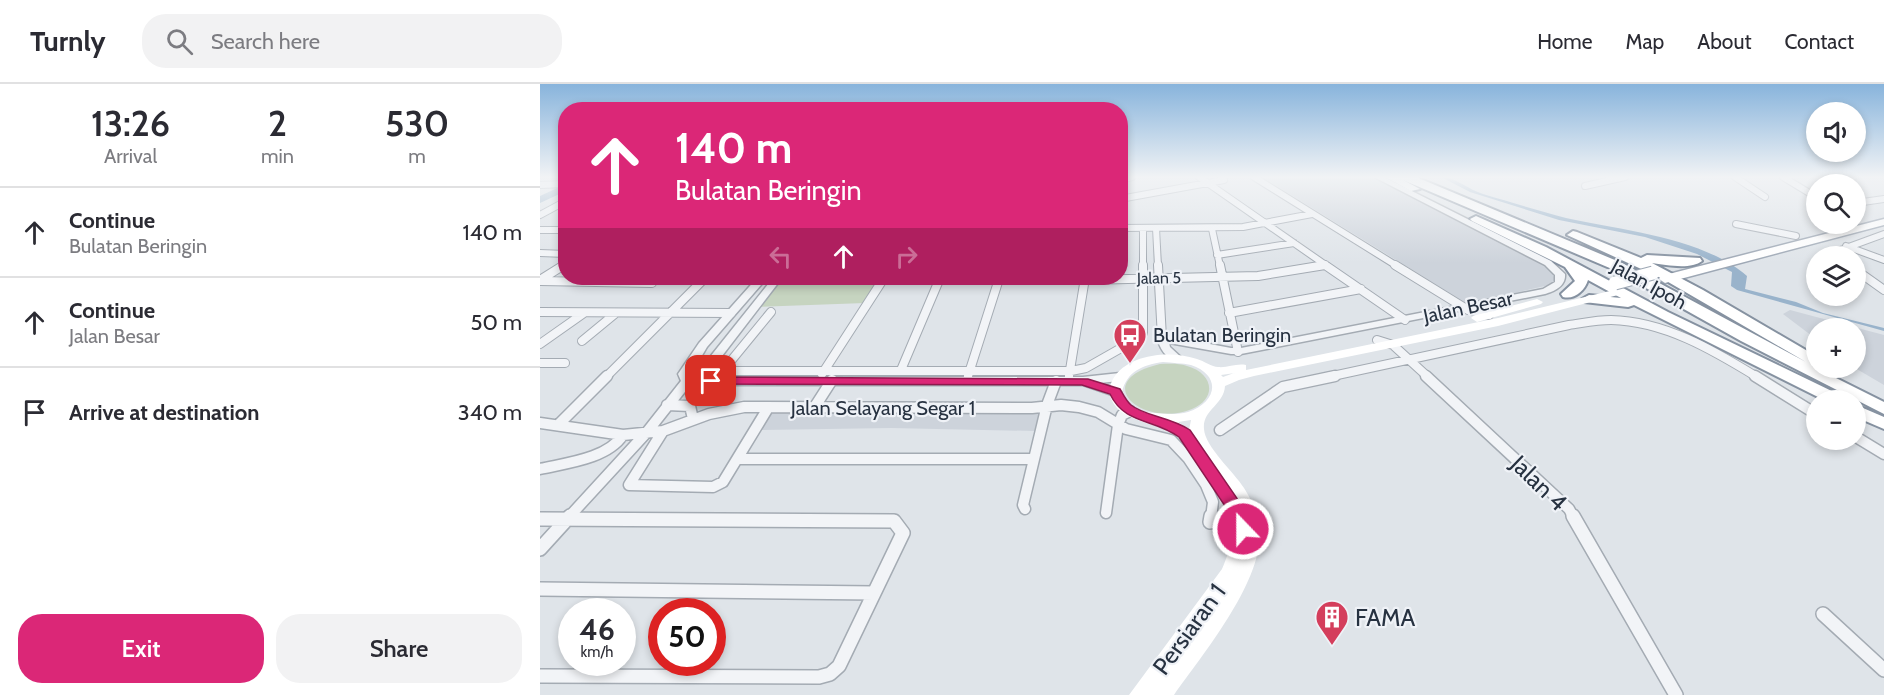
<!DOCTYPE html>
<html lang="en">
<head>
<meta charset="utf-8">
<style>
	:root { --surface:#fff; --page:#f2f2f3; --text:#2b2b33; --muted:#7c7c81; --line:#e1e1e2; --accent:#db2777 }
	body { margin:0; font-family:Cabin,sans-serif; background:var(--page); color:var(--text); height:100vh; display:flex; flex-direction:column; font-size:22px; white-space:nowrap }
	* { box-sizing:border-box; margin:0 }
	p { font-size:20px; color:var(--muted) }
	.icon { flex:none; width:33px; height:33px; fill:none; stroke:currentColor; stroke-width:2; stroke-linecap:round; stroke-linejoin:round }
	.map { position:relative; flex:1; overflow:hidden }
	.side { display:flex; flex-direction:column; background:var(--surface); width:540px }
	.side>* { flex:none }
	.hud { position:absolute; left:18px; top:18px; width:570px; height:183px; border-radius:24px; box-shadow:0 3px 9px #0003; background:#db2777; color:#fff; overflow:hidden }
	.fabs { position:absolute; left:1266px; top:18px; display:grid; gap:12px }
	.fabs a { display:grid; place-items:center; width:60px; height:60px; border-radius:50%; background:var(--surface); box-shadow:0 3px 9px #0003; font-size:30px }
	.speed { position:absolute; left:18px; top:514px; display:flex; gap:12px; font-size:30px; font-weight:700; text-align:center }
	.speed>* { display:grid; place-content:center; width:78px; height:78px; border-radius:50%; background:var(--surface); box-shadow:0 3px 9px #0003; line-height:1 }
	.speed small { font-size:15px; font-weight:400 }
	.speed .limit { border:9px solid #d22; background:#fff; color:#111 }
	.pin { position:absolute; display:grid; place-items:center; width:51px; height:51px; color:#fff; margin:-26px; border-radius:12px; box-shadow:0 3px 9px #0006 }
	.me { position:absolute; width:66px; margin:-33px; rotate:338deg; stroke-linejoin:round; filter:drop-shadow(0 0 4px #0008) }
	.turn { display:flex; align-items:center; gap:21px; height:126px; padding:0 18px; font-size:27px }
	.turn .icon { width:78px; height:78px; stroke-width:2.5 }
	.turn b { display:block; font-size:42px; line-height:51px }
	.lanes { display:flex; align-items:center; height:57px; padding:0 18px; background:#0003; justify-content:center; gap:30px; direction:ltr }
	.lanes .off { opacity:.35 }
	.eta { display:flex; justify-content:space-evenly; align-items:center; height:102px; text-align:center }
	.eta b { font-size:36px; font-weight:600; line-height:42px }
	.action { display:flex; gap:12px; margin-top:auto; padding:12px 18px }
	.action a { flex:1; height:69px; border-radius:24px; background:var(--accent); color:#fff; font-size:24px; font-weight:600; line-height:69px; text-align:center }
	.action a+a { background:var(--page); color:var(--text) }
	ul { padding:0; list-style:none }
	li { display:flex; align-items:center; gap:18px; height:90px; padding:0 18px; border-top:2px solid var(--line) }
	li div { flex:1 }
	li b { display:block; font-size:22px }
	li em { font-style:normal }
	header { display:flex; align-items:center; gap:36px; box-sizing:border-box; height:84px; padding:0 30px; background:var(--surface); border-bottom:2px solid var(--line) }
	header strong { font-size:28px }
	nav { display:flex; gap:33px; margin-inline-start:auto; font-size:21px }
	.search { width:420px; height:54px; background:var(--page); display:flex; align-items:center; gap:15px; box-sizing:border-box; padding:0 21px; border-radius:24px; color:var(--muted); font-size:22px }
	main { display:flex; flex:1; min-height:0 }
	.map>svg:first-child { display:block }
</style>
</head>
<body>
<header>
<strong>Turnly</strong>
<div class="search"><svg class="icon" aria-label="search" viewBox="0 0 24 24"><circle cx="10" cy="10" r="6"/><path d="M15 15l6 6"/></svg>Search here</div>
<nav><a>Home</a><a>Map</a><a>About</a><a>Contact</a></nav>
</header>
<main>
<section class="side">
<div class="eta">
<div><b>13:26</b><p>Arrival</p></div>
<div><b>2</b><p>min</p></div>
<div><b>530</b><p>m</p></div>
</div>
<ul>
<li><svg class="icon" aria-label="ahead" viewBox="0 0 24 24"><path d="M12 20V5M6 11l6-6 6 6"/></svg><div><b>Continue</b><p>Bulatan Beringin</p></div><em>140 m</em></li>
<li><svg class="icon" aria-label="ahead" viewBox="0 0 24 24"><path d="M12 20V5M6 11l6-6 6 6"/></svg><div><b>Continue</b><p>Jalan Besar</p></div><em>50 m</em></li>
<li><svg class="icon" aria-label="arrive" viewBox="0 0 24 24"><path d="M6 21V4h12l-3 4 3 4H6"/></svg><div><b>Arrive at destination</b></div><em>340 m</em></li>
</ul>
<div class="action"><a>Exit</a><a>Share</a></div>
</section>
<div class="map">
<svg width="1344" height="611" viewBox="0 0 1344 611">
	<rect width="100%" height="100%" fill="#dfe4e9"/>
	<!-- built -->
	<path fill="#cdd3db" d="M 722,93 L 831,93 L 1003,180 L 1012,187 L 1015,196 L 1009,201 L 927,220 Z
		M 1250,226 L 1344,251 L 1344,301 L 1315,284 L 1316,244 L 1276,244 L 1276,255 L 1243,230 Z
		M 230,327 L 502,327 L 496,347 L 351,344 L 219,346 Z"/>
	<!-- green -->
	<path fill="#c6d4c0" d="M 241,194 L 340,194 L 325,219 L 216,223 Z
		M 620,280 C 629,280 638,279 647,282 C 673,289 678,314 652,325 C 602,345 548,297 620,280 Z"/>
	<!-- water -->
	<path fill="#99b3cb" d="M 901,93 C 915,93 929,106 943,110 C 970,118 999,127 1026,134 C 1081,146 1164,154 1207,192 L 1205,205 L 1256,218 L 1283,229 L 1344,244 L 1344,247 L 1197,206 L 1191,202 L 1192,188 L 1157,170 L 1105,153 L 1019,136 L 930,108 Z"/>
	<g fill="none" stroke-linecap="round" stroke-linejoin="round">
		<!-- river -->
		<path fill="#99b3cb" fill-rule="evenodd" d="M 26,100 L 26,107 L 0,119 L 0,112 Z"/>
		<defs>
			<path id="minor-far3" d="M 659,93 L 787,182
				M 714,93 L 857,182
				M 1195,93 L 1225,113
				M 1243,93 L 1276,113
				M 580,96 L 592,93
				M 1279,100 L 1313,93
				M 0,101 L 26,100
				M 1045,102 L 1085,93
				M 580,115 L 684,96
				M 1316,119 L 1344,115
				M 0,131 L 26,117
				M 1196,140 L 1256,152
				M 580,144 L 703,143 L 772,130
				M 603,144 L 603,182
				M 616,144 L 618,182
				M 672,145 L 680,182
				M 0,146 L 26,146
				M 1306,162 L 1344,176
				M 0,169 L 26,170
				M 677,171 L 754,159
				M 1297,172 L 1295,168 L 1344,150
				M 21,182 L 26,179
				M 778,182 L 785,181"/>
			<path id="minor-far2" d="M 618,181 L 622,254
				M 680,181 L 698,268
				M 785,181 L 865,236
				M 855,181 L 928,226 L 949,231
				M 1316,186 L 1344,206
				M 344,194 L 545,196 L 718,192 L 785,181
				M 0,196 L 24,181
				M 0,197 L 112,199
				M 0,228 L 191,229
				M 689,229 L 821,205
				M 837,256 L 853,261 L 888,293
				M 42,257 L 76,229
				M 0,260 L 44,229
				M 0,279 L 25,279
				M 361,286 L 400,194
				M 183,287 L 531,287 L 546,284 L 597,255 L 603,249 L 603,181
				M 181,289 L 231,228
				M 282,290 L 344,194
				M 428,292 L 459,195
				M 529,292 L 545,194
				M 66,293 L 165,194
				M 788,293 L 1029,241 C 1043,239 1057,236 1071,236 C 1124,237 1173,266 1217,293"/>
			<path id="minor-far1" d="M 886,292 L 1029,425 L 1034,434
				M 1215,292 L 1276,330
				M 127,321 L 150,322 L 153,335
				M 274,324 L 292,296
				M 0,339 L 83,351 L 123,347 L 169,330 L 204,323 L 492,324 L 521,321 L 539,323 L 558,328 L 586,345 L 631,356 L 648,374 L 666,401 L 673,418 L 671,434
				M 18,341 L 67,292
				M 680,346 L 743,303 L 795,292
				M 123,347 L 89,401 L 173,403 L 183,398 L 228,324
				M 1316,353 L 1344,370
				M 198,375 L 494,375
				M 0,385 C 26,379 67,375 83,351
				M 485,425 L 483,421 L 507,321 L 516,297
				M 566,429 L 578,341 L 582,331 L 590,327
				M 28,434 L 107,348 L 148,296"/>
			<path id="minor" d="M 1033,432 L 1136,611
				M 0,435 L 354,437 L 363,449 L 299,582 L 290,590 L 279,593 L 0,592
				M 670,438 L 671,432
				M 0,465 L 30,432
				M 0,505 L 334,509
				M 1283,530 L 1344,586"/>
			<path id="tertiary" d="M 834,93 L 844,93 L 1011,177 L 1025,190 C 1026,202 1015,207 1005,210 L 701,270 L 691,270 L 629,259 L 630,263 L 642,274 L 636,277 C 625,274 620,264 617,254 L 622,251 L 691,264 L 701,264 L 1003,205 L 1015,198 L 1015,191 L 1005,181 Z
				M 217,194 L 227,194 L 167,263 L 150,292 L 163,293 L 160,285 L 162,283 L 233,194 L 242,194 L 172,285 L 175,293 L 543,293 L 580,289 L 586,293 L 580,297 L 559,299 L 579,305 L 581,308 L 579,311 L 575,312 L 543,301 L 171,301 L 141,297 L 138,290 L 159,259 Z"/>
			<path id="primary" d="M 1344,135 L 1344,141 L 1125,199 L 1119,195 L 1121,192 Z"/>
			<path id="trunk" d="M 845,93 L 876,93 L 1082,179 L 1266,278 L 1123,195 L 1027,151 L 1033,147 L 1037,148 L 1101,174 L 1107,171 L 1160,174 L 1162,177 C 1151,186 1126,181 1112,179 L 1163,206 L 1276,272 L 1276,283 L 1272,282 L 1344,318 L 1344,330 L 1201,257 L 1072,185 L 863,96 L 880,105 L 871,107 Z
				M 936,132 L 1006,163 L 1128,228 L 1302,312 L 1304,316 L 1284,316 L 1094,221 L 1088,223 L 1044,218 L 1042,215 L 1049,211 L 1081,214 L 1048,196 C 1045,206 1035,216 1023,213 L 1021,210 L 1035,197 L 1025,183 L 932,137 L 930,135 Z
				M 1316,321 L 1344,333 L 1344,345 L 1316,333 Z"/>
		</defs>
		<!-- minor-far3 casing -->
		<use href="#minor-far3" stroke="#a4abb3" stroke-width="8"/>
		<!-- minor-far2 casing -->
		<use href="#minor-far2" stroke="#a4abb3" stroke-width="10"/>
		<!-- minor-far1 casing -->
		<use href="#minor-far1" stroke="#a4abb3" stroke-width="13"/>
		<!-- minor casing -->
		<use href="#minor" stroke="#a4abb3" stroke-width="16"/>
		<!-- tertiary casing -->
		<use href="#tertiary" stroke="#a4abb3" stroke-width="3"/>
		<!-- primary casing -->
		<use href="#primary" stroke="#9ea8b5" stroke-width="3"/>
		<!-- trunk casing -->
		<use href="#trunk" stroke="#8692a1" stroke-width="4"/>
		<!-- minor-far3 -->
		<use href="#minor-far3" stroke="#f2f4f7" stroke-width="6"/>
		<!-- minor-far2 -->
		<use href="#minor-far2" stroke="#f2f4f7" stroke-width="8"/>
		<!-- minor-far1 -->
		<use href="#minor-far1" stroke="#f2f4f7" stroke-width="10"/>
		<!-- minor -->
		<use href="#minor" stroke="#f2f4f7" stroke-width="13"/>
		<!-- tertiary -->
		<use href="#tertiary" fill="#f2f4f7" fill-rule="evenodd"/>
		<!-- secondary -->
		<path fill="#fff" fill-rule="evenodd" d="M 1078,205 L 1084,208 L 1082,210 L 958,242 L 714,292 L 699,296 L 685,302 C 684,321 662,326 664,345 C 665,363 694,388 704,404 C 712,417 719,431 720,447 C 722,499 663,570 634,611 L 589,611 L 682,485 C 690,467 694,450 691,431 L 639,352 C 620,340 590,338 577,324 C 569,314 567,306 573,295 C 588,269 632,266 657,275 C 664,277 672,283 678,283 C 688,284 696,279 706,281 L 706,286 L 958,234 ZM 623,278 C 632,279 642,279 651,281 C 683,292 676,319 648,328 C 637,331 626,330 615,329 C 600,328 588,323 582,308 C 587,287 603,281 623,278 ZM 694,289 L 683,293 L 681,291 L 695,289 ZM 651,336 L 649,346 L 638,338 Z
			M 997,215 L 1003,218 L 1001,220 L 937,238 L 931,234 L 933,232 Z"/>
		<!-- primary -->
		<use href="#primary" fill="#fff" fill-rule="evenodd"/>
		<!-- trunk -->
		<use href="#trunk" fill="#fff" fill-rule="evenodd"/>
		<defs>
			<path id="primary-bridge" d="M 1075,199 L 1113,189"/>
		</defs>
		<!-- primary-bridge casing -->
		<use href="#primary-bridge" stroke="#9ea8b5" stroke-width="15" stroke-linecap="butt"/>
		<!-- primary-bridge -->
		<use href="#primary-bridge" stroke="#fff" stroke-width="13"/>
	</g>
	<!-- sky -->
	<linearGradient id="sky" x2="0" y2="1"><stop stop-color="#88b4dc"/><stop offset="0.52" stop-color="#f1f3f5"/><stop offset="1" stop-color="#f1f3f5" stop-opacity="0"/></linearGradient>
	<rect width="1344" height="179" fill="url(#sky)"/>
	<!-- route -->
	<path fill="#db2777" stroke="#8e194d" stroke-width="1.5" d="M 171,293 L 548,295 L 580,305 C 583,310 586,317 591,321 C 604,332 631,333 650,346 L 705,426 L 711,445 L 709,450 L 703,452 L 697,450 L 691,431 L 639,353 C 613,334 585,341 570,310 L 542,301 L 166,300 L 164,297 L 166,294 Z"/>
	<!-- icons -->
	<defs>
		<symbol id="bus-pin" viewBox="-11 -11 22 30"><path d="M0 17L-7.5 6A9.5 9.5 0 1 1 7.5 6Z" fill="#d43e5c" stroke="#eff2f7"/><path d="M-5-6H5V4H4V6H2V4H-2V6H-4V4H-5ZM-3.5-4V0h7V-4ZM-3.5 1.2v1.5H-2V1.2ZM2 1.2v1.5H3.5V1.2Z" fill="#fff"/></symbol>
		<symbol id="building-pin" viewBox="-11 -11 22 30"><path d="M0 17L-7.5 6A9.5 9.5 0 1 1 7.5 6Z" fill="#d43e5c" stroke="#eff2f7"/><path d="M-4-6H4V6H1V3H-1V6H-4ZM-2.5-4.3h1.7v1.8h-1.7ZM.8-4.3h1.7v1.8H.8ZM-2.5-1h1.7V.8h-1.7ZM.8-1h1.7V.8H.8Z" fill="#fff"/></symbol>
	</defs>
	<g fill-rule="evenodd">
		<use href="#bus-pin" x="571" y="232" width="38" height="52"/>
		<use href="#building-pin" x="773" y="514" width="38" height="52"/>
	</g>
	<g text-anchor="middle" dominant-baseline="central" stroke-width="4.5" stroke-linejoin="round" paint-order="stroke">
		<!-- far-street labels -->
		<g font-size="16" fill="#273241" stroke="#eff2f7">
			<text transform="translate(619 194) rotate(-1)">Jalan 5</text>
		</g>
		<!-- street labels -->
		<g font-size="20" fill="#273241" stroke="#eff2f7">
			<text transform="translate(1109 200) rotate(29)">Jalan Ipoh</text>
			<text transform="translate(928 223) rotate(-12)">Jalan Besar</text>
			<text x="343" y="324">Jalan Selayang Segar 1</text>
		</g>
		<!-- poi labels -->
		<g font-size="20" fill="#273241" stroke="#eff2f7" text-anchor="start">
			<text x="613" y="251">Bulatan Beringin</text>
		</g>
		<!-- near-street labels -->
		<g font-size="24" fill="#273241" stroke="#eff2f7">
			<text transform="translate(999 399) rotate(44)">Jalan 4</text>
			<text transform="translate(649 545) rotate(-54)">Persiaran 1</text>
		</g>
		<!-- near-poi labels -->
		<g font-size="24" fill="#273241" stroke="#eff2f7" text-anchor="start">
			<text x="815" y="533">FAMA</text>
		</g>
	</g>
</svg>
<div class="fabs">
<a><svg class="icon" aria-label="sound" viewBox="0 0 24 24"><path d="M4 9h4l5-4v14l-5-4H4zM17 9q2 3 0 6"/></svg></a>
<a><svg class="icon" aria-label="search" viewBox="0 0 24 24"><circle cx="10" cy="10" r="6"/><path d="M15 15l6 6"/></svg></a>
<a><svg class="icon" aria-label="layers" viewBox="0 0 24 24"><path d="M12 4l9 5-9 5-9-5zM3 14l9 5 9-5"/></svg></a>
<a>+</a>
<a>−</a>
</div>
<div class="speed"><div>46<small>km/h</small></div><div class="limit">50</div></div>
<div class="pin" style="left:171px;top:297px;background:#d93025"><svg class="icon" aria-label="arrive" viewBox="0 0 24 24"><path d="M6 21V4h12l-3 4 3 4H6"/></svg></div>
<svg class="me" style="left:703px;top:445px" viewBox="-20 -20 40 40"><circle r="17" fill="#db2777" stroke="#fff" stroke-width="3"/><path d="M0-11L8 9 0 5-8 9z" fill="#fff"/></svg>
<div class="hud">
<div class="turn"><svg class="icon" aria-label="ahead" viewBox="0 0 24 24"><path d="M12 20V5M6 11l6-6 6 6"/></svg><div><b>140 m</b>Bulatan Beringin</div></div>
<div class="lanes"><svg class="icon off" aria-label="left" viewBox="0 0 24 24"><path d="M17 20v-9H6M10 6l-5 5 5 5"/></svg><svg class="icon" aria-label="ahead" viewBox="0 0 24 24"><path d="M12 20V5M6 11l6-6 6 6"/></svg><svg class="icon off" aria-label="right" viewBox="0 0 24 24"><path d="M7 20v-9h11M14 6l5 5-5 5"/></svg></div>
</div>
</div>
</main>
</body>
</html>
